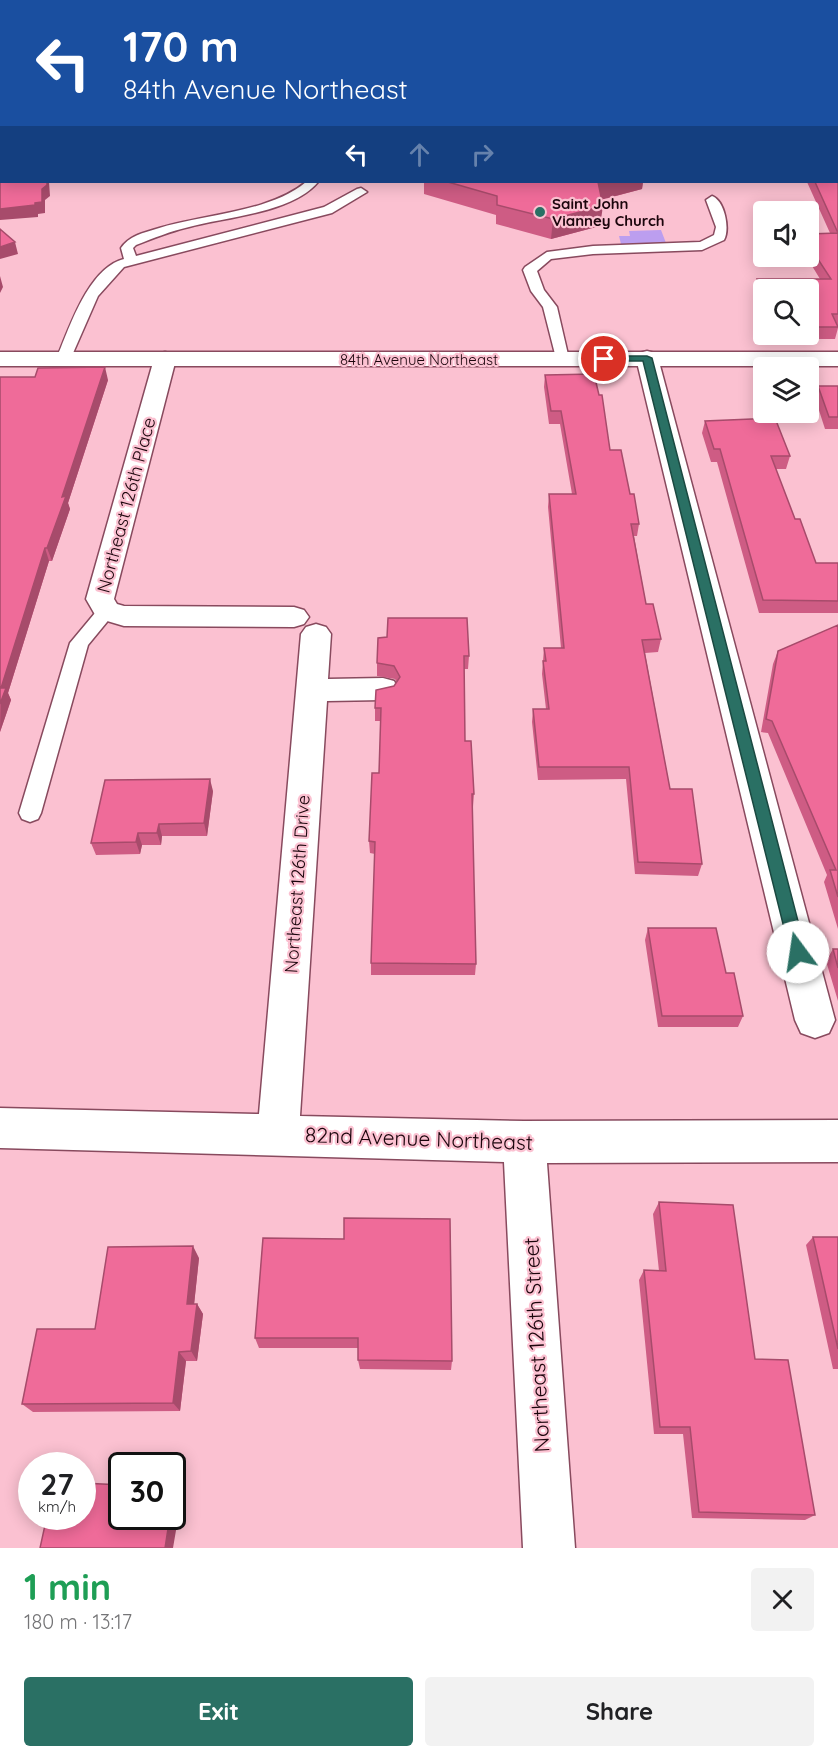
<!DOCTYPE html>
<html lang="en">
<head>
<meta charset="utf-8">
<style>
	:root { --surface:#fff; --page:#f2f2f2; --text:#202124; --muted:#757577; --accent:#2a7064 }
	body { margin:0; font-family:Quicksand,sans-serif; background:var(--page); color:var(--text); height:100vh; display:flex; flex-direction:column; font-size:22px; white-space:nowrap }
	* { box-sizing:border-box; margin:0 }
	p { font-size:20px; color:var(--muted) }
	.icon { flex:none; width:33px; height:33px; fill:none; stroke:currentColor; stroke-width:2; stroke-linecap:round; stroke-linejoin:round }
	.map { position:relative; height:1548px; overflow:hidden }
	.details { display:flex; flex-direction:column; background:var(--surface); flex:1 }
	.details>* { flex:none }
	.guide { position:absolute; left:0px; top:0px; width:838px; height:183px; box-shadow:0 3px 15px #0003; background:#1a4fa0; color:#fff; overflow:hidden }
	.buttons { position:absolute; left:753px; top:201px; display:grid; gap:12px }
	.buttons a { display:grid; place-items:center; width:66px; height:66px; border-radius:6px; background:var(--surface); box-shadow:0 3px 15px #0003; font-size:30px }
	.speed { position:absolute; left:18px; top:1452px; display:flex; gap:12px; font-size:30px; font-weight:700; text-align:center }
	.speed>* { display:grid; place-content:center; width:78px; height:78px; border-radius:50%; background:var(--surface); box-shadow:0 3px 15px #0003; line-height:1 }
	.speed small { font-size:15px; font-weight:400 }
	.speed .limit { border:3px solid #111; border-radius:9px; background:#fff; color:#111 }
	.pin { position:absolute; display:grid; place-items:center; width:51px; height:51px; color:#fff; margin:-26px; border:3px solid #fff; border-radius:50%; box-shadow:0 2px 6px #0007 }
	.me { position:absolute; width:66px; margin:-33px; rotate:346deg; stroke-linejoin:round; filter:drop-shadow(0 0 4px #0008) }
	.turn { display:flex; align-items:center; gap:21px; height:126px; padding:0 24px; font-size:27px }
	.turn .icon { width:78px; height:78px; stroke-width:2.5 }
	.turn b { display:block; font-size:42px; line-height:51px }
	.lanes { display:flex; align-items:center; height:57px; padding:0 24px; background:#0003; justify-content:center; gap:30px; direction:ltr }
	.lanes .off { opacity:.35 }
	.round { display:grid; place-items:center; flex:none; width:63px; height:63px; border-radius:6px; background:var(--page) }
	.summary { display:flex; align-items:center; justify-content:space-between; height:102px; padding:0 24px }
	h1 { font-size:36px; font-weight:700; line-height:45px; color:#1e9e55 }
	.button { display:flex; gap:12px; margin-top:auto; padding:12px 24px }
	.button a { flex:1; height:69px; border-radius:6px; background:var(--accent); color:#fff; font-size:24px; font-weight:700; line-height:69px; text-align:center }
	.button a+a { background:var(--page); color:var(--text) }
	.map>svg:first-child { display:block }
</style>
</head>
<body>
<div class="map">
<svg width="838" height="1548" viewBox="0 0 838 1548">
	<rect width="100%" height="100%" fill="#fbc1d1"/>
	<!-- green -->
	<path fill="#bc9eef" d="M 661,230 L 666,243 L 621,244 L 619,236 L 630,236 L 629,231 Z"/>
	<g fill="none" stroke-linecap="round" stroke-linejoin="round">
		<defs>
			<path id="lane" d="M 306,182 L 318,182 C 292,213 226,217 189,227 C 171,231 154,238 136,245 L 133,248 L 136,256 L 324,207 L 357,189 L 361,188 L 367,192 L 332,213 L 124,267 L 98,296 L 70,360 L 63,364 L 58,363 L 56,360 C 69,329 88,268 124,259 L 121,248 C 129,236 143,233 156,229 C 202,214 269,213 306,182 Z
				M 712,196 C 725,201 730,229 724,240 L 702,250 L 593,254 L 551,259 L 537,271 L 544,290 L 557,307 L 569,359 L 567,362 L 557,362 L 543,307 L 531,291 L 523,270 L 525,267 L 547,252 L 593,246 L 700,242 L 714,235 L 716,227 L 706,200 Z
				M 107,605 L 114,607 L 116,611 L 88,645 L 41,813 L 38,819 L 30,822 L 22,819 L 19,813 L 70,643 L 100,607 Z"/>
			<path id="street" d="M 164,0 L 178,0 L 163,2 Z
				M 362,0 L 376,0 L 376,2 L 362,2 Z
				M 647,351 L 655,353 L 658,358 L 835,1020 L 829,1033 L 815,1038 L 801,1033 L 795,1020 L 636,358 L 639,353 Z
				M 165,352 L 173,354 L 176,359 L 114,599 L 117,604 L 124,606 L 294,607 L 304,610 L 309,617 L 304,624 L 294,627 L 124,626 L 97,618 L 86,599 L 154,359 L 157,354 Z
				M 316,624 L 326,627 L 331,634 L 328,679 L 383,678 L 394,681 L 398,689 L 394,697 L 383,700 L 327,701 L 300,1116 L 524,1121 L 838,1120 L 838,1162 L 547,1163 L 575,1548 L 523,1548 L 504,1162 L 0,1148 L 0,1108 L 259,1114 L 301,634 L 306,627 Z"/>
			<path id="secondary" d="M 0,352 L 838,352 L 838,366 L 0,366 Z"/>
		</defs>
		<!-- lane casing -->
		<use href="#lane" stroke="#884a5e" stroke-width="3"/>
		<!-- street casing -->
		<use href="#street" stroke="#884a5e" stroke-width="3"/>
		<!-- secondary casing -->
		<use href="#secondary" stroke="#884a5e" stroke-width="3"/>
		<!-- lane -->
		<use href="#lane" fill="#fff" fill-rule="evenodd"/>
		<!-- street -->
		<use href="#street" fill="#fff" fill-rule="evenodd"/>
		<!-- secondary -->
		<use href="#secondary" fill="#fff" fill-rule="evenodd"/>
	</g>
	<!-- wall -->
	<path fill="#ce5c84" d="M 838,0 L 838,328 L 835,339 L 772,339 L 771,334 L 808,334 L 808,290 L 764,290 L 764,315 L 754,290 L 757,279 L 820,279 L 806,256 L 808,256 L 808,234 L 830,233 L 807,182 L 837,182 L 837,2 Z
		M 424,182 L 643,182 L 642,189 L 601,200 L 600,226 L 551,239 L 496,224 L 496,215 L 424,194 Z
		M 545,375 L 610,450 L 630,494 L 639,524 L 637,536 L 634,536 L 646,604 L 661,639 L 658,652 L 645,653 L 670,789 L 702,864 L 698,876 L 635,874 L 626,779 L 538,780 L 532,722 L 533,709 L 546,709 L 542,674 L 544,648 L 561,648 L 548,507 L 549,494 L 572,494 L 560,424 L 549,424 L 544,387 Z
		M 0,377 L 108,380 L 68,503 L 70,509 L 52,561 L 49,561 L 8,693 L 11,700 L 0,732 Z
		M 818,386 L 838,386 L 838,429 L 825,429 L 815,398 Z
		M 705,421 L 790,456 L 786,469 L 775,469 L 795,519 L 816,563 L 838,563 L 838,613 L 759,613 L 717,462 L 711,462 L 702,433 Z
		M 838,625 L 838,929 L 824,882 L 827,875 L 768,733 L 761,732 L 773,664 L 778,651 Z
		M 469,656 L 468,669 L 464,669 L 465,741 L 474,794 L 473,807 L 472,807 L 476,964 L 475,975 L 371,975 L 371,963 L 375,854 L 370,853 L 369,841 L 379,773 L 381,721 L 375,721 L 375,708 L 397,683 L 395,679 L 377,676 L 377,663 Z
		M 213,791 L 207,836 L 162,836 L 161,845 L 142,845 L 140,854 L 96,855 L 91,843 Z
		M 648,928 L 726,973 L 743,1016 L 738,1027 L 658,1027 L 645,940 Z
		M 833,949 L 838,949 L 838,1001 L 826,961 Z
		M 659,1202 L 755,1359 L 815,1515 L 805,1520 L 692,1518 L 683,1434 L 654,1434 L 639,1280 L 644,1270 L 659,1271 L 653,1214 Z
		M 813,1237 L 838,1237 L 838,1369 L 833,1369 L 806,1245 Z
		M 263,1238 L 452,1361 L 451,1370 L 360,1369 L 358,1360 L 358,1348 L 259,1348 L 255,1338 Z
		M 199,1258 L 194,1304 L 197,1304 L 203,1314 L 197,1361 L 186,1361 L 180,1411 L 33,1412 L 22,1404 L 95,1329 Z"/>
	<!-- shaded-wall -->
	<path fill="#a74b6b" d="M 47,182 L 49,182 L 50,196 L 45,200 L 45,213 L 38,214 L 38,217 L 0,220 L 0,209 L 35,203 L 42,189 Z
		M 598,182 L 643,182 L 642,189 L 596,201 Z
		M 603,206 L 600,226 L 551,239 L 553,219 Z
		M 15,242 L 18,254 L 0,259 L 0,247 Z
		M 0,276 L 3,287 L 0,293 Z
		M 105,367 L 108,380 L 68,503 L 70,509 L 52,561 L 47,548 L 62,497 Z
		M 45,548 L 49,561 L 8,693 L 11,700 L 0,732 L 1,688 Z
		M 210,779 L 213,791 L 207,836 L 204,823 Z
		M 159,824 L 162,836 L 161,845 L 157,833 Z
		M 138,833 L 142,845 L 140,854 L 136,842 Z
		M 193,1246 L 199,1258 L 193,1315 L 187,1304 Z
		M 197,1304 L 203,1314 L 197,1361 L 191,1351 Z
		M 179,1352 L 186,1361 L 180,1411 L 173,1403 Z
		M 175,1488 L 182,1495 L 173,1548 L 165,1548 L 170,1516 L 172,1516 L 172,1502 Z"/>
	<!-- building -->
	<path fill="#ef6b99" stroke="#a74b6b" stroke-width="1.5" d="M 0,0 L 133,0 L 132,2 L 2,2 L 2,33 L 0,26 Z
		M 206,0 L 332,0 L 332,2 L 205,2 Z
		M 401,0 L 838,0 L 837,22 L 838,22 L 838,233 L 815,182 L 837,182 L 837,2 L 401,2 Z
		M 2,34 L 2,182 L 47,182 L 47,185 L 42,189 L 42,202 L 35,203 L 35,205 L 0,209 L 0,127 L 1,126 L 1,116 L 0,115 L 0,35 Z
		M 448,182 L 600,182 L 598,182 L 603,206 L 553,219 L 497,205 L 497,196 Z
		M 0,229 L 15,242 L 0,247 Z
		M 838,233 L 838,314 L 832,314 L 838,327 L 808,327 L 808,290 L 764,290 L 764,296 L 757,279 L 831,279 L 808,244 L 808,234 Z
		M 105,367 L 62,497 L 66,496 L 47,548 L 45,548 L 1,688 L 6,688 L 0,704 L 0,377 L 35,377 L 38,368 Z
		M 594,374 L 599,395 L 602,395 L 610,450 L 621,450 L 630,494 L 634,494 L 639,524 L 631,524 L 646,604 L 653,604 L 661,639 L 642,640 L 670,789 L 692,789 L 702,864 L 638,862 L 629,767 L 539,767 L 533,709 L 549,709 L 543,661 L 546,661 L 544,648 L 564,648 L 549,494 L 576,494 L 561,411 L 551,411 L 545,375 Z
		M 818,386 L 838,386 L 838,417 L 829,417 Z
		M 775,418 L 790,456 L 771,456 L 795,519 L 800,519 L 816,563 L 838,563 L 838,601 L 763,600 L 720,449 L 714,449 L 705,421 Z
		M 388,618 L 467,618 L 469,656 L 464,656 L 465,741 L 471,741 L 474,794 L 472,794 L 476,964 L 371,963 L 375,842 L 369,841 L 372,773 L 379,773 L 381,708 L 375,708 L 376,690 L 394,686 L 400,677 L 394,666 L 377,663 L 378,638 L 387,637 Z
		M 838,625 L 838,897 L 830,870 L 836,870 L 772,721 L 766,719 L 778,651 Z
		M 210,779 L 204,823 L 159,824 L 157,833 L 138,833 L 136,842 L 91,843 L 105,780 Z
		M 648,928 L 716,928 L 726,973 L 734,973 L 743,1016 L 662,1016 Z
		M 833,949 L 838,949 L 838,968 Z
		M 659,1202 L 733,1205 L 755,1359 L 788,1360 L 815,1515 L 699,1512 L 690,1427 L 660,1427 L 644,1270 L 666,1271 Z
		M 344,1218 L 450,1219 L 452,1361 L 358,1360 L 358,1338 L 255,1338 L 263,1238 L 344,1239 Z
		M 813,1237 L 838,1237 L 838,1349 Z
		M 193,1246 L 187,1304 L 197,1304 L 191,1351 L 179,1352 L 173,1403 L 22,1404 L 37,1329 L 95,1329 L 108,1247 Z
		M 82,1483 L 122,1485 L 122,1516 L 170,1516 L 165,1548 L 40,1548 L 47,1516 L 82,1516 Z
		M 172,1488 L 175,1488 L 172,1502 Z"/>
	<!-- route -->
	<path fill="#2a7064" stroke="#1b4941" stroke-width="1.5" d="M 604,356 L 647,356 L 652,358 L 806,952 L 803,956 L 798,958 L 793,956 L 790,952 L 643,361 L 601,361 L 600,359 Z"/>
	<!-- markers -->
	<circle fill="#2a7064" stroke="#fbc1d1" stroke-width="2" cx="540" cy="212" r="6"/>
	<g text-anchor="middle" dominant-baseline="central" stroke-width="4.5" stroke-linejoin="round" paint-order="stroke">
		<!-- far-poi labels -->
		<g font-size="15" font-weight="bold" fill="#1b050c" stroke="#fbc1d1" text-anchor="start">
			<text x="552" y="203">Saint John<tspan x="552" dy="17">Vianney Church</tspan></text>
		</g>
		<!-- far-street labels -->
		<g font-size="15" fill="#1b050c" stroke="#fbc1d1">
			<text x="419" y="359">84th Avenue Northeast</text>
		</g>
		<!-- street labels -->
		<g font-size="18" fill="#1b050c" stroke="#fbc1d1">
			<text transform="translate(126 505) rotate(-75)">Northeast 126th Place</text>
			<text transform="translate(297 884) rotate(-86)">Northeast 126th Drive</text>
		</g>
		<!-- near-street labels -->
		<g font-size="21" fill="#1b050c" stroke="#fbc1d1">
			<text transform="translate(419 1138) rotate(2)">82nd Avenue Northeast</text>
			<text transform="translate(536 1345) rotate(-93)">Northeast 126th Street</text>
		</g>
	</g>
</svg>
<div class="buttons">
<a><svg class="icon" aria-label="sound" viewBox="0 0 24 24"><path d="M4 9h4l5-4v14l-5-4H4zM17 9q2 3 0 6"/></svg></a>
<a><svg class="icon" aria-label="search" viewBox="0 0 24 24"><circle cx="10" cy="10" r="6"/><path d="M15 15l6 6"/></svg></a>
<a><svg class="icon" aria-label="layers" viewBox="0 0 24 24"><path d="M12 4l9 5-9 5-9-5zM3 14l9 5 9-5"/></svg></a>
</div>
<div class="speed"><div>27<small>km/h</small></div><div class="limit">30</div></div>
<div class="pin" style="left:604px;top:359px;background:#d93025"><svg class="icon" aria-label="arrive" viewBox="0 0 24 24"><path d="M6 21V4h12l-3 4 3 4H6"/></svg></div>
<svg class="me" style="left:798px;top:952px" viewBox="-20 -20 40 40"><circle r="19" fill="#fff"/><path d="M0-13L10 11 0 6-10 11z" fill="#2a7064"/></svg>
<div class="guide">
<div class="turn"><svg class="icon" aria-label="left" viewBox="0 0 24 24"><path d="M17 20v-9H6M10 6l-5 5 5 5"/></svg><div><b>170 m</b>84th Avenue Northeast</div></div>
<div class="lanes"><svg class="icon" aria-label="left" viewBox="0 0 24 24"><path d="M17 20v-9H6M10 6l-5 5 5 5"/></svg><svg class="icon off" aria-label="ahead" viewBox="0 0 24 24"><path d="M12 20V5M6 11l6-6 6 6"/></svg><svg class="icon off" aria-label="right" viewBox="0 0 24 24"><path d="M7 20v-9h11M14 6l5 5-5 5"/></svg></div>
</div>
</div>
<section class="details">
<div class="summary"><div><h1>1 min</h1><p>180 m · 13:17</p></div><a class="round"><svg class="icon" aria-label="close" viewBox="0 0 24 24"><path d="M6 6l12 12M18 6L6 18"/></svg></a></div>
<div class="button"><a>Exit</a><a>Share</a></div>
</section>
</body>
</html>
